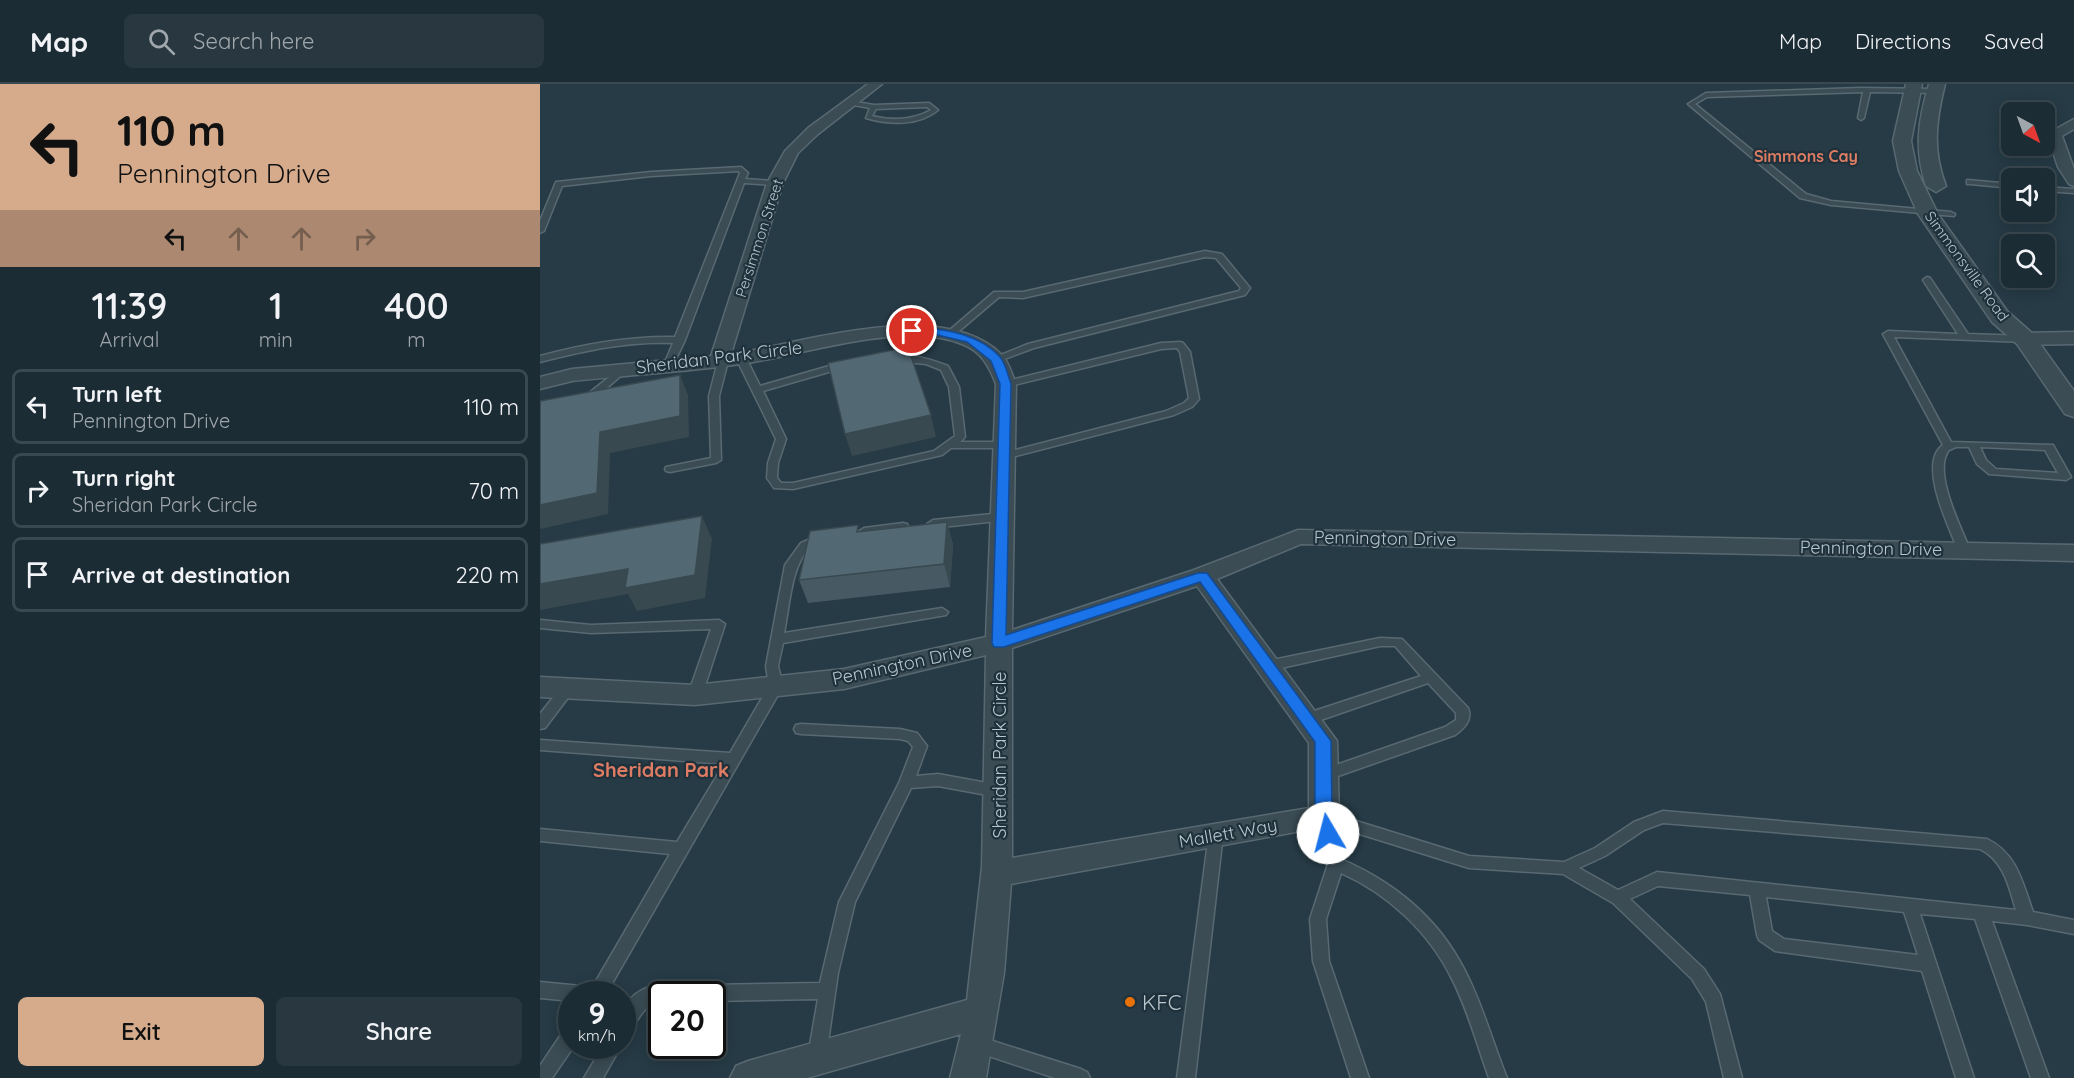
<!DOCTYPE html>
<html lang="en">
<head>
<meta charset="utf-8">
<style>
	:root { --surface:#1c2c34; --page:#293840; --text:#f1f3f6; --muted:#a0a7ac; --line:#3a484f; --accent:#d6ab8b }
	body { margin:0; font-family:Quicksand,sans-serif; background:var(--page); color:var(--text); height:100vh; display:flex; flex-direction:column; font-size:22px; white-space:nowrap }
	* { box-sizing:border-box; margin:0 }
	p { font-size:20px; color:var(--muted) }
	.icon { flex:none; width:33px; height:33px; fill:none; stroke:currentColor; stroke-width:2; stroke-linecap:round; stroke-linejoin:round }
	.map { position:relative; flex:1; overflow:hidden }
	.panel { display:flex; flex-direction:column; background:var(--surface); width:540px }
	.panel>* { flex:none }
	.guide { background:#d6ab8b; color:#111; overflow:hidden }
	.needle { width:39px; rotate:139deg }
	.controls { position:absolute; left:1461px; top:18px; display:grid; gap:12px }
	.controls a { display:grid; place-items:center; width:54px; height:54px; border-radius:9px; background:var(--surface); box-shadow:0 3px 15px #0003,0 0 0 2px var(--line); font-size:30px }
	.speed { position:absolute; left:18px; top:897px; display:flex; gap:12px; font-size:30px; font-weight:700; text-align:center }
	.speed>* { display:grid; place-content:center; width:78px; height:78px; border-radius:50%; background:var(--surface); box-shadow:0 3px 15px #0003,0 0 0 2px var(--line); line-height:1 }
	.speed small { font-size:15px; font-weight:400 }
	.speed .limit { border:3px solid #111; border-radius:9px; background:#fff; color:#111 }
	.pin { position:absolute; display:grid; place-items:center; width:51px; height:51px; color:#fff; margin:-26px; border:3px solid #fff; border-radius:50%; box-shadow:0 2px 6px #0007 }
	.me { position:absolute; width:66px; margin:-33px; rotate:352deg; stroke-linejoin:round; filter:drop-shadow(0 0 4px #0008) }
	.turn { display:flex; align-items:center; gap:21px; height:126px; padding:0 18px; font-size:27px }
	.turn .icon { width:78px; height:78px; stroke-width:2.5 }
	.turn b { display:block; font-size:42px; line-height:51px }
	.lanes { display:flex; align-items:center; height:57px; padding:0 18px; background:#0003; justify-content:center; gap:30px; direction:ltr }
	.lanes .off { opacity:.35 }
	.eta { display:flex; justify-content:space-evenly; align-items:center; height:102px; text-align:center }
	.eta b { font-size:36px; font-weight:600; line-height:42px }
	.primary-button { display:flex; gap:12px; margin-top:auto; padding:12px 18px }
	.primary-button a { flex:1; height:69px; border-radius:9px; background:var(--accent); color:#111; font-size:24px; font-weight:600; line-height:69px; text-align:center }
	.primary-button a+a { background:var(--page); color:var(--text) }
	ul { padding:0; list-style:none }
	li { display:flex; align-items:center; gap:18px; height:75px; margin:0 12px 9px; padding:0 6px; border:3px solid var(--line); border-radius:9px }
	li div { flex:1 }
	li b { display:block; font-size:22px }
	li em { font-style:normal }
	header { display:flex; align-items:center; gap:36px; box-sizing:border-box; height:84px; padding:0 30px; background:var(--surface); border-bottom:2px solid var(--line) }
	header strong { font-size:28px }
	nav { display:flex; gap:33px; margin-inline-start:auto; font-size:21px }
	.search { width:420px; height:54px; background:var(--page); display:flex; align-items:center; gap:15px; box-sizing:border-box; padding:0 21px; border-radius:9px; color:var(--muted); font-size:22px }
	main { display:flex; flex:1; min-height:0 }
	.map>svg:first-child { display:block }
</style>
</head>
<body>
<header>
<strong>Map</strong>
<div class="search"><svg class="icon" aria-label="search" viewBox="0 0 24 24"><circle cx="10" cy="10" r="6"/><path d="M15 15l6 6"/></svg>Search here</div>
<nav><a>Map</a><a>Directions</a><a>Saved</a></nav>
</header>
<main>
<section class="panel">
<div class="guide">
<div class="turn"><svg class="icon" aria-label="left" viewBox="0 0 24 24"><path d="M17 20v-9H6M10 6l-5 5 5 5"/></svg><div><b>110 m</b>Pennington Drive</div></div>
<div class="lanes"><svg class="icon" aria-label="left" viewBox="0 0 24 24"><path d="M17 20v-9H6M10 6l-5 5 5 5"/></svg><svg class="icon off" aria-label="ahead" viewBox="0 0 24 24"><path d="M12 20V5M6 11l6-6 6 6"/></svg><svg class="icon off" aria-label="ahead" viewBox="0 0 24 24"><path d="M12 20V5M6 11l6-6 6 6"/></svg><svg class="icon off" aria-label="right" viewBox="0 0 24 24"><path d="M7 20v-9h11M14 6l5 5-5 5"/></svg></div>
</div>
<div class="eta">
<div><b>11:39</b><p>Arrival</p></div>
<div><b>1</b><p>min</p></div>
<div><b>400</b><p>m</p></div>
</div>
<ul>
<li><svg class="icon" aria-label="left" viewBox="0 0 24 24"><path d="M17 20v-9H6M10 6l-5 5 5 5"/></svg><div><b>Turn left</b><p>Pennington Drive</p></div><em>110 m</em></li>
<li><svg class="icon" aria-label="right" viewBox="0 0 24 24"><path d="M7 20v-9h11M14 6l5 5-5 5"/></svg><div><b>Turn right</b><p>Sheridan Park Circle</p></div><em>70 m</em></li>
<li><svg class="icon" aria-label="arrive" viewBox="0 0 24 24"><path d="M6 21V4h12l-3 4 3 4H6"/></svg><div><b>Arrive at destination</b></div><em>220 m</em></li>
</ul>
<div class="primary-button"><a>Exit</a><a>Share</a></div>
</section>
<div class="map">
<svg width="1534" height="994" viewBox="0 0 1534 994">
	<rect width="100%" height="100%" fill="#263b46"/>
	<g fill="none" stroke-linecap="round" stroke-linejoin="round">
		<defs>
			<path id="service" d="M 1321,4 L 1395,5 L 1398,7 L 1395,9 L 1330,8 L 1324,34 L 1321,36 L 1318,34 L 1323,8 L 1167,13 L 1155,20 L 1266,110 L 1291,117 L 1411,128 L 1415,130 L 1414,132 L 1291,121 L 1260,114 L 1148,20 L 1166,9 Z
				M 310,17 L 334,21 L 389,19 L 398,26 C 378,42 350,41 326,34 L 330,24 L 308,20 L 308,18 ZM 387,23 L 391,26 C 373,36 352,37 332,32 L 336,25 Z
				M 201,83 L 208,89 L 205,95 L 235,97 L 239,99 L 235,101 L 204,99 L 145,256 L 132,283 L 126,283 L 124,281 L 133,259 C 87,257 44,267 0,278 L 0,272 C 44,260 89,252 135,253 L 200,89 L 199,87 L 111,92 L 22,102 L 4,147 L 0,149 L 0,137 L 16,98 L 111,88 Z
				M 1427,96 L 1472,100 L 1472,104 L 1430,100 L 1427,100 Z
				M 1504,103 L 1534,105 L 1534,109 L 1504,107 Z
				M 665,167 L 682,170 L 710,204 L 705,211 L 494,264 L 459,277 L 456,278 L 451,275 L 488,260 L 699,207 L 701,204 L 676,174 L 665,173 L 483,214 L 459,213 L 412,253 L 406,253 L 404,251 L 454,208 L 483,208 Z
				M 1387,193 L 1390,194 L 1428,250 L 1485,252 L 1490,255 L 1485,258 L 1354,253 L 1411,358 L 1513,361 L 1531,393 L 1526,396 L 1449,390 L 1437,380 L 1429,363 L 1416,363 L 1409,366 C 1392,387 1421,443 1430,466 L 1424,470 L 1418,466 C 1409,443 1377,379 1403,361 L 1343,250 L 1348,247 L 1418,250 L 1383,196 ZM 1440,363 L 1505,366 L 1518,389 L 1456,385 L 1446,376 Z
				M 640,258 L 643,259 L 650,268 L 659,315 L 652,323 L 634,331 L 468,374 L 460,374 L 459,372 L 460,370 L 626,327 L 644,319 L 649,314 L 640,268 L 637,264 L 621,265 L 466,303 L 461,300 L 463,298 L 621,259 Z
				M 201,271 L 206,274 L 220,302 L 303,278 L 308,281 L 306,283 L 223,307 L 246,355 L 238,379 L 237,394 L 241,399 L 253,399 L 394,367 L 415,352 L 409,303 L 401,286 L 386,280 L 353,277 L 351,275 C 364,266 395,277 408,282 L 419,303 L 425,353 L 420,358 L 464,358 L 469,361 L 464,364 L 411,364 L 402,371 L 253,405 L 234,404 L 227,394 L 228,379 L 236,355 L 196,274 Z
				M 183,274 L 188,277 L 179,312 L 181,376 L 176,379 L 130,388 L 126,387 L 125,385 L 126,383 L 171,374 L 169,312 L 178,277 Z
				M 82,283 L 87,286 L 85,288 L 52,317 L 44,317 L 44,313 Z
				M 462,429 L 468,433 L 466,436 L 393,444 L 387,440 L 393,436 Z
				M 363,439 L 367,440 L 369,443 L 367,446 L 324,452 L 318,448 L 324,444 Z
				M 280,451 L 286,455 C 281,460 275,460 270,464 C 251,479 249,527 244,549 L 402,524 L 408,528 L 406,531 L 243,559 L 238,582 L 243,602 L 66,910 L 32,910 L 32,917 L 0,914 L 0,898 L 41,902 L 47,905 L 49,909 L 130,770 L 0,757 L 0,745 L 137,758 L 184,680 L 0,666 L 0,656 L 190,669 L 229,602 L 226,582 L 245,481 L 261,459 Z
				M 0,536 L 51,541 L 179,536 L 185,540 L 162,611 L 160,614 L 150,614 L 148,611 L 171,545 L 51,549 L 0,544 Z
				M 840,554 L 862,555 L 928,624 C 933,636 924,644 915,651 L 784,697 L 779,695 L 777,691 L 779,687 L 905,643 L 916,636 L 916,629 L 888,599 L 772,639 L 762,639 L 760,635 L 762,631 L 881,592 L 855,562 L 840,562 L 728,587 L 723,585 L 722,582 L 723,579 L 728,577 Z
				M 28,599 L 33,601 L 35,604 L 33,607 L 5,644 L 0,645 L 0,630 L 23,601 Z
				M 261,640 L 360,645 L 377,649 L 387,662 L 376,692 L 398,690 L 458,701 L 463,703 L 465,707 L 463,711 L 458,713 L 398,702 L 371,704 L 315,818 L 298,889 L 286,972 L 283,978 L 277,980 L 271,978 L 268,972 L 278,915 L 172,917 L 172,910 L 122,910 L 122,917 C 100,918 100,943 82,950 C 82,925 85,912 111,902 L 280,899 L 299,818 L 359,699 L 373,663 L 368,657 L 360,655 L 261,650 L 256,649 L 254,645 L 256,641 Z
				M 784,727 L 929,772 L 1024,778 L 1055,764 L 1094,738 L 1123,727 L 1447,755 C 1477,769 1483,800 1493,828 L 1534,836 L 1534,850 L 1487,841 L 1452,837 L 1509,994 L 1491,994 L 1435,835 L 1380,830 L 1434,994 L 1416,994 L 1382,887 L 1235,867 L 1219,856 L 1217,851 L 1210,811 L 1118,802 L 1090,815 L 1164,885 L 1180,910 L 1202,994 L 1184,994 L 1166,918 L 1152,895 L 1073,819 L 1023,790 L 929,784 L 794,742 L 803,776 C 853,798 897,833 923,883 C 942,918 952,957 967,994 L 949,994 C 937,961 928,926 912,895 C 889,848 848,810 801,789 L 786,835 L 789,877 L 829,994 L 811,994 L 773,877 L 770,835 L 788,780 L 777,733 L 779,729 ZM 1123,739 L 1440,765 C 1464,777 1469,803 1476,826 L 1117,788 L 1078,806 L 1039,784 L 1065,772 L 1104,746 ZM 1226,813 L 1364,828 L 1378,871 L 1244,855 L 1232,847 Z
				M 676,744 L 681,746 L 683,750 L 655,994 L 637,994 L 669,750 L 671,746 Z
				M 32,941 L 32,962 L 34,962 L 12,994 L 0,994 L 0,982 L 26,943 Z
				M 437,952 L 541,985 L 547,988 L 550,994 L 515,994 L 431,966 L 428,960 L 431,954 Z
				M 63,962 L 81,962 L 63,994 L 44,994 Z"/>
			<path id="minor" d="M 328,0 L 342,0 L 278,50 L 258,69 L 243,99 L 191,270 C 265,259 403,212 462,271 C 469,278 472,291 476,300 L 472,546 L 654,486 L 758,446 L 1534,461 L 1534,477 L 761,460 L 677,495 L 797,657 L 799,733 L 794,741 L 471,800 L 464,889 L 446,994 L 410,994 L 421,950 L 267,994 L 190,994 L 196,982 L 208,977 L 427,916 L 442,783 L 446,571 L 304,605 L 155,621 L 0,613 L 0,593 L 155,601 L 304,585 L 446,553 L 456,300 C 449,282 441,267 422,260 C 363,236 264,271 201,280 C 145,288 88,291 32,297 L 0,305 L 0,293 L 32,285 L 171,272 L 227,99 L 245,67 L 268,44 ZM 657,502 L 769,659 L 769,724 L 472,774 L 472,564 Z
				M 1534,35 L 1534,45 L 1522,52 L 1534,85 L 1534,102 L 1529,100 L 1518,83 L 1507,50 Z
				M 1534,248 L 1534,260 L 1485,261 L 1476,255 L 1485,249 Z"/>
			<path id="tertiary" d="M 1366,0 L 1382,0 L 1371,57 L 1377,87 L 1398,130 L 1468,228 L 1493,250 L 1534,307 L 1534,333 L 1525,330 L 1477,260 L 1452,238 L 1378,130 L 1359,87 L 1353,57 Z
				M 1389,0 L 1405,0 C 1396,37 1392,66 1406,102 L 1396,108 L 1386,102 C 1374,65 1378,37 1389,0 Z"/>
		</defs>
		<!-- service casing -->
		<use href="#service" stroke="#596972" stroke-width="3"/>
		<!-- minor casing -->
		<use href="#minor" stroke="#596972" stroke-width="3"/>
		<!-- tertiary casing -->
		<use href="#tertiary" stroke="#596972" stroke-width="3"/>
		<!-- service -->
		<use href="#service" fill="#3b4c55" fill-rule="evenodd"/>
		<!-- minor -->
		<use href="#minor" fill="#3b4c55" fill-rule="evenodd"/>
		<!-- tertiary -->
		<use href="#tertiary" fill="#3b4c55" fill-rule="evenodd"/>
	</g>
	<!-- wall -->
	<path fill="#475963" d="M 407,438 L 413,461 L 410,503 L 268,519 L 259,496 L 320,448 Z"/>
	<!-- shaded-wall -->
	<path fill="#394950" d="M 140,291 L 148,311 L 149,353 L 70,369 L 68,430 L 0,445 L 0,421 L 60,348 Z
		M 391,331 L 396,353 L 312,372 L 305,350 Z
		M 162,432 L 172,455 L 165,514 L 97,527 L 88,510 L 0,526 L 0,500 L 88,485 Z
		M 407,438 L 413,461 L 410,503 L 404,480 Z"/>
	<!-- building -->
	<path fill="#526873" stroke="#394950" stroke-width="1.5" d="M 368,263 L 391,331 L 305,350 L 288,279 Z
		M 140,291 L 140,332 L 60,348 L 57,409 L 0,421 L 0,317 Z
		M 162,432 L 155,491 L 85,504 L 88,485 L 0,500 L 0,460 Z
		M 407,438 L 404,480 L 259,496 L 270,447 L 318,441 L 317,448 Z"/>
	<!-- route -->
	<path fill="#1a73e8" stroke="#114b97" stroke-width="1.5" d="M 372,243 C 401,244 439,249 460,273 C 466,280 468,292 471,300 L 466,551 L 658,489 L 667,489 L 791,657 L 792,733 L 797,749 L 794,754 L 782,754 L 775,733 L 775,658 L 660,498 L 464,563 L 454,563 L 452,559 L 460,300 L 451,277 L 427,258 L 393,250 L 368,249 L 368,244 Z"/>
	<!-- markers -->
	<circle fill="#e8710a" stroke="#1f313b" stroke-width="2" cx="590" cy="918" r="6"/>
	<g text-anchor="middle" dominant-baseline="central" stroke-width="4.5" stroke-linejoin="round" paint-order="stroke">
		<!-- far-street labels -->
		<g font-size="15" fill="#b9c6ce" stroke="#1f313b">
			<text transform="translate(219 154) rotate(-72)">Persimmon Street</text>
			<text transform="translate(1427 182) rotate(54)">Simmonsville Road</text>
		</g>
		<!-- far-neighbourhood labels -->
		<g font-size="16" font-weight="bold" fill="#de7c64" stroke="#1f313b">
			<text x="1266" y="72">Simmons Cay</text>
		</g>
		<!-- street labels -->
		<g font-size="18" fill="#b9c6ce" stroke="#1f313b">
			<text transform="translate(179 273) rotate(-7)">Sheridan Park Circle</text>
			<text transform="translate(845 454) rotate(1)">Pennington Drive</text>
			<text transform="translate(1331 464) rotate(1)">Pennington Drive</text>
			<text transform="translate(362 580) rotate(-12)">Pennington Drive</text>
			<text transform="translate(459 671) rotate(-90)">Sheridan Park Circle</text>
			<text transform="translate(688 749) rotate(-10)">Mallett Way</text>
		</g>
		<!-- neighbourhood labels -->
		<g font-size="20" font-weight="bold" fill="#de7c64" stroke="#1f313b">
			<text x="121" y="685">Sheridan Park</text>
		</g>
		<!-- near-poi labels -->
		<g font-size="21" fill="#b9c6ce" stroke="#1f313b" text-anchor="start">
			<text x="602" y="918">KFC</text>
		</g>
	</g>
</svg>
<div class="controls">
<a><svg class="needle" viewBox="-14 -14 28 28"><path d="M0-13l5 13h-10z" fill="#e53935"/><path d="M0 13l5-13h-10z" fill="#a0a7ac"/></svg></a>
<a><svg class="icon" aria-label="sound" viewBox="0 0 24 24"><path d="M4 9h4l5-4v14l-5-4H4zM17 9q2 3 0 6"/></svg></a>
<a><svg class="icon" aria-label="search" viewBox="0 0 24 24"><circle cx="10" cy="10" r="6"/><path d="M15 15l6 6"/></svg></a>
</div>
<div class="speed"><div>9<small>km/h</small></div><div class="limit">20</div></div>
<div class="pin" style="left:372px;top:247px;background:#d93025"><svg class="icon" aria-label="arrive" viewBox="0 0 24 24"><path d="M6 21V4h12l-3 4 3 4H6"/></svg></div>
<svg class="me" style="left:788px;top:749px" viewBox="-20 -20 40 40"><circle r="19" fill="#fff"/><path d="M0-13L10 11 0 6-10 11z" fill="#1a73e8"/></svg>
</div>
</main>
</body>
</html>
